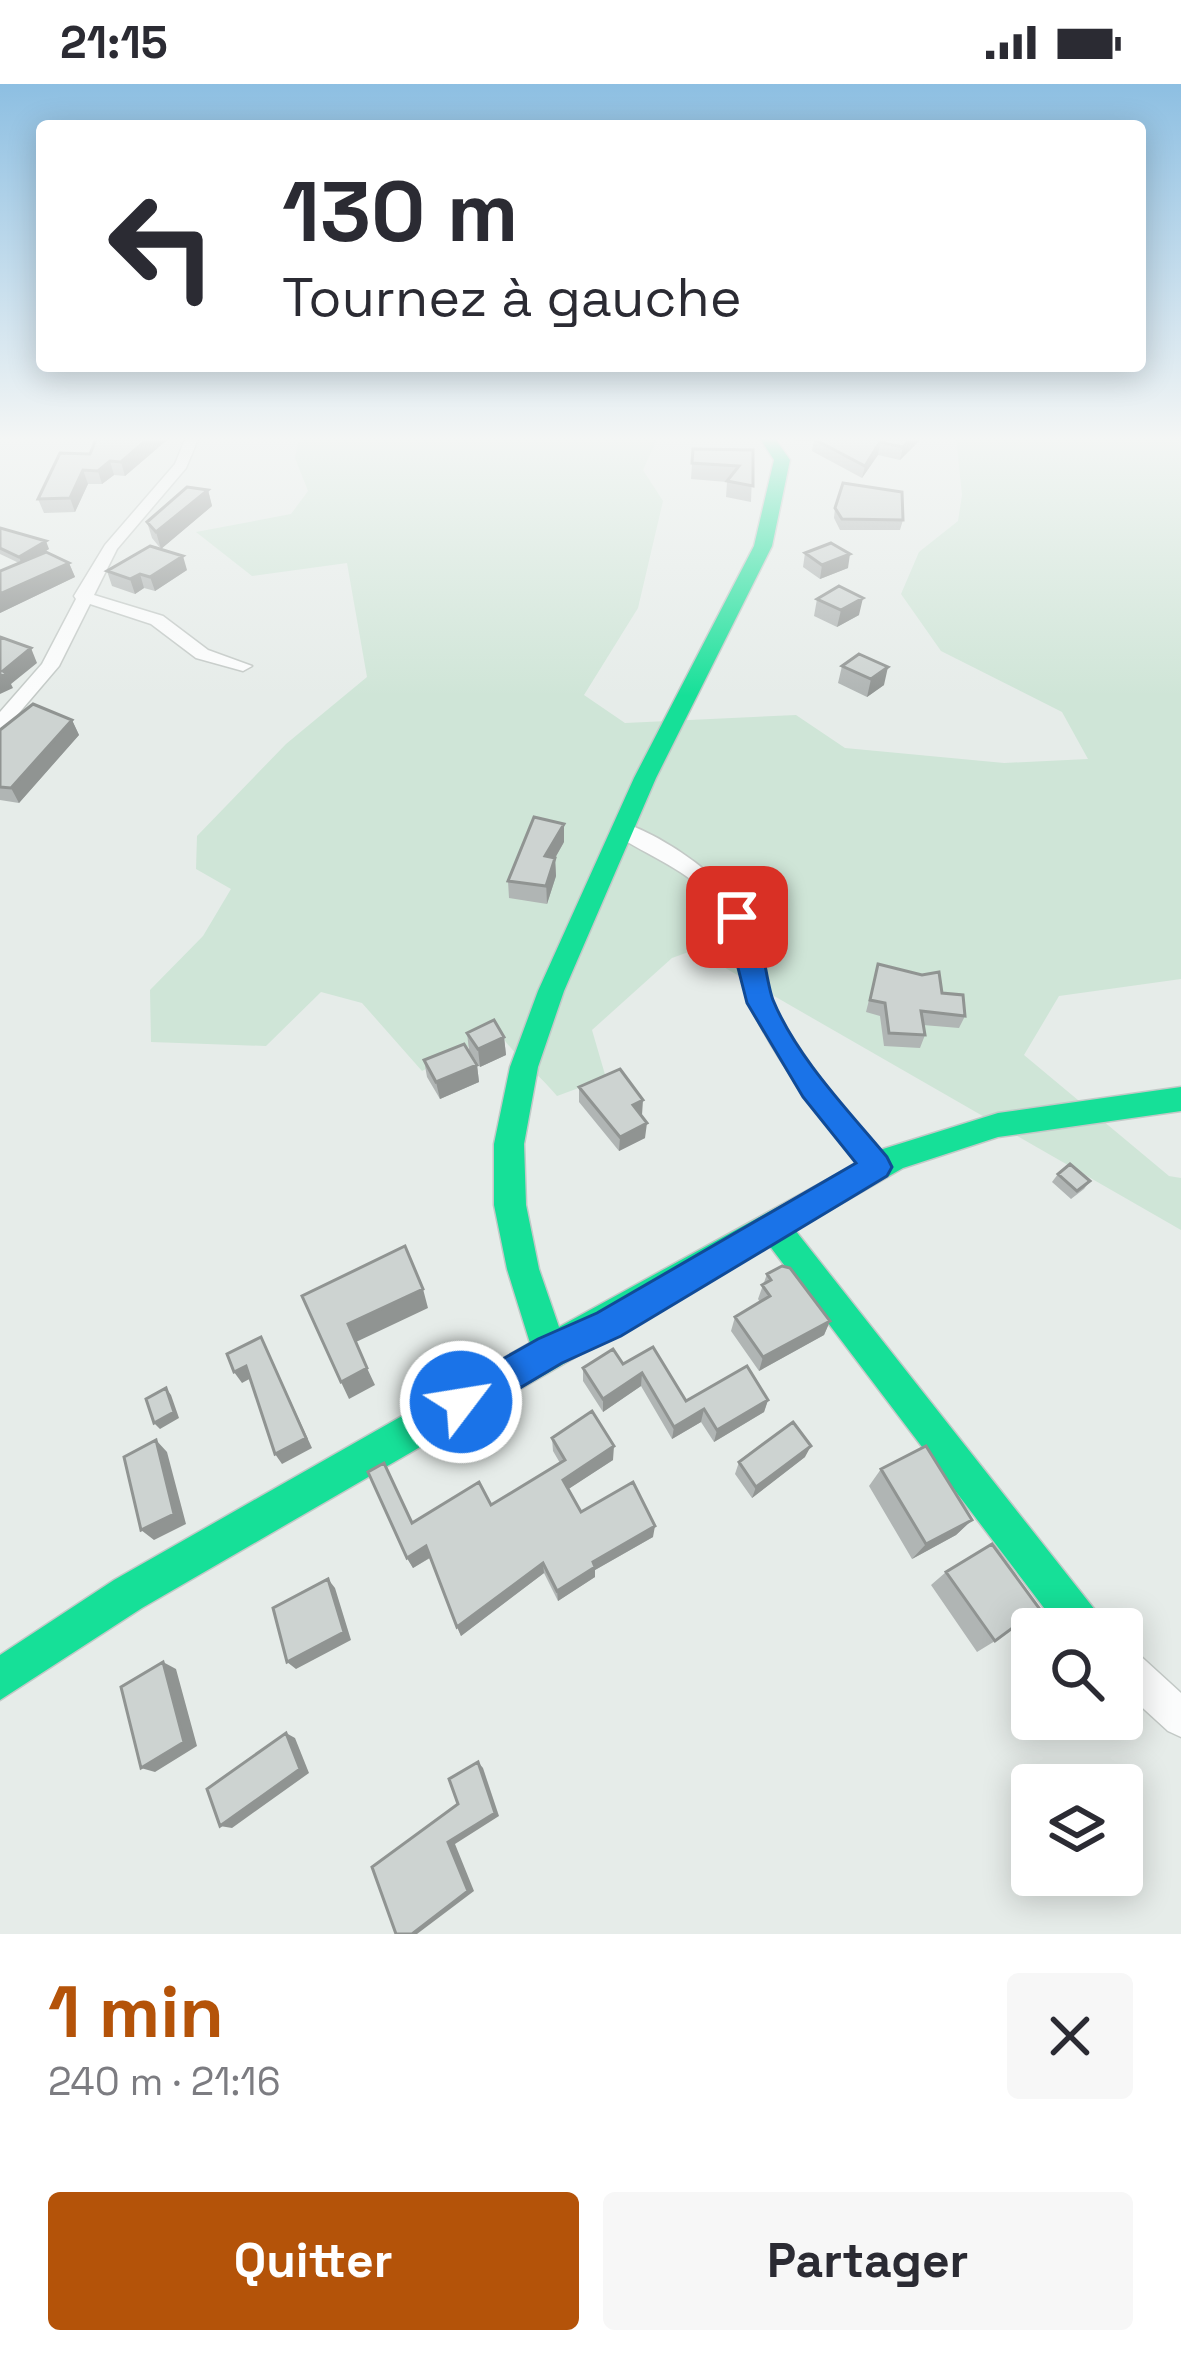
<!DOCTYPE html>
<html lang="fr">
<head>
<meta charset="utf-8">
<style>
	:root { --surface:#fff; --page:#f7f7f7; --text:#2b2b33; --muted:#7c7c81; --accent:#b45309 }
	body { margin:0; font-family:"Space Grotesk",sans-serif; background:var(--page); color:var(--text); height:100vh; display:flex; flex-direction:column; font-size:45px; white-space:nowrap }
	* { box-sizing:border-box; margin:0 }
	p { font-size:39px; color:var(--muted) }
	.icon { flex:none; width:66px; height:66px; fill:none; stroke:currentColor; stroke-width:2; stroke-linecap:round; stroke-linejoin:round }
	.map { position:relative; height:1850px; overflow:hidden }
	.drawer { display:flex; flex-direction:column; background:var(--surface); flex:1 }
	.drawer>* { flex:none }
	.banner { position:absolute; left:36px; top:36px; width:1110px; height:252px; border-radius:12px; box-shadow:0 6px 30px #0003; background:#fff; color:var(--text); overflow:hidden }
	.buttons { position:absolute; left:1011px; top:1524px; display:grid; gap:24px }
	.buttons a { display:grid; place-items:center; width:132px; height:132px; border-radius:12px; background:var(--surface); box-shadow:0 6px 30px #0003; font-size:60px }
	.pin { position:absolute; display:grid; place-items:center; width:102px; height:102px; color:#fff; margin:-51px; border-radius:24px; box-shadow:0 6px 18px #0006 }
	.me { position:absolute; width:132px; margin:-66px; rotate:59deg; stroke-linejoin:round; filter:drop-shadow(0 0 9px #0008) }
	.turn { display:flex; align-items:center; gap:42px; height:252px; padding:0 48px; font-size:54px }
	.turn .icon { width:156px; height:156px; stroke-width:2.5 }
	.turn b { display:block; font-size:84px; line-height:102px }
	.round { display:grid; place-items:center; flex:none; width:126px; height:126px; border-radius:12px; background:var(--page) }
	.headline { display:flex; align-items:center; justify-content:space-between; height:204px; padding:0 48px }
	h1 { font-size:72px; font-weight:600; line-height:90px; color:var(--accent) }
	.button { display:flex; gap:24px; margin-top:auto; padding:24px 48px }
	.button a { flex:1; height:138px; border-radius:12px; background:var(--accent); color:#fff; font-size:48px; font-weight:600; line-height:138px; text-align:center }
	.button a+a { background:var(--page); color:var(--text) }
	.status { display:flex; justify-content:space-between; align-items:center; height:84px; padding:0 60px; background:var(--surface); direction:ltr }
	.status svg { height:33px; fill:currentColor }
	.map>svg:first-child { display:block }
</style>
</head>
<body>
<div class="status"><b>21:15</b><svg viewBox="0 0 49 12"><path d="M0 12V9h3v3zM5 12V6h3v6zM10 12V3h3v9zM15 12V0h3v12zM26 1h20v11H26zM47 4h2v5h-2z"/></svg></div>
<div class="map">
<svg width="1181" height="1850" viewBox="0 0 1181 1850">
	<rect width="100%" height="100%" fill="#e6ece9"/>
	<!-- green -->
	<path fill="#cfe5d7" d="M 299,353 L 658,353 L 643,386 L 663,417 L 638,524 L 584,611 L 625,639 L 796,631 L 845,664 L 1004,679 L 1088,675 L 1062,628 L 941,567 L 901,510 L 919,468 L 958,437 L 962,411 L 956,353 L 1181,353 L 1181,895 L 1059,912 L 1024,971 L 1169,1092 L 1181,1094 L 1181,1146 L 694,866 L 672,874 L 592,946 L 606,994 L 557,1012 C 537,988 515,973 498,947 L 422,987 L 362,919 L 321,908 L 266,962 L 151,958 L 150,906 L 203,852 L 231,805 L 196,785 L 197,752 L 286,660 L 367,593 L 347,479 L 252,492 L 196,448 L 291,430 L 308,407 L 295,374 Z"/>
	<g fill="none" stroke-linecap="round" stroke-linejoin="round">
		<defs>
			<path id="street" d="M 186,353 L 199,353 L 186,384 L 117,465 L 94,511 L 163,532 L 208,566 L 252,582 L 243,587 L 196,574 L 151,540 L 90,520 L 59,582 L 7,643 L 0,645 L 0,628 L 42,580 L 76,515 L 74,512 L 105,461 L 175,380 Z
				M 622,738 C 665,753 731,796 748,839 C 760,868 762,899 777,927 C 806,981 847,1028 887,1075 L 891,1083 L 887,1091 L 877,1095 L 867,1091 C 825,1038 780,985 751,923 C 735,890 738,847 714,818 C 690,786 647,772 615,750 L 612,745 Z
				M 1122,1562 L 1135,1567 L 1181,1609 L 1181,1653 L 1168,1647 L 1122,1605 Z"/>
			<path id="fast" d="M 759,353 L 774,353 L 790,376 L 772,462 L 656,694 L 564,907 L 538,983 L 524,1060 L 526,1121 L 539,1185 L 559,1243 L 883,1065 L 998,1029 L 1181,1003 L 1181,1027 L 998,1053 L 903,1084 L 795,1146 L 1099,1531 L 1105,1545 L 1060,1545 L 769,1161 L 142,1524 L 0,1616 L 0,1571 L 114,1496 L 530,1259 L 507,1185 L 494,1121 L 494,1060 L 510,983 L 538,907 L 634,694 L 754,462 L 774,376 Z"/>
		</defs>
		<!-- street casing -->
		<use href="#street" stroke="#c3c9c6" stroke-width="3"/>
		<!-- fast casing -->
		<use href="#fast" stroke="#c2c9c7" stroke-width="3"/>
		<!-- street -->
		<use href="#street" fill="#fbfcfc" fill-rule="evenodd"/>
		<!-- fast -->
		<use href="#fast" fill="#16e098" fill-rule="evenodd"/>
	</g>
	<!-- wall -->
	<path fill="#b0b5b4" d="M 97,353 L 166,353 L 167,356 L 125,392 L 114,391 L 102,400 L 88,400 L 75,428 L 44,429 L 38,415 L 90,370 Z
		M 789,353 L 923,353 L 900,376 L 878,371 L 862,394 L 812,367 L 814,357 L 789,356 Z
		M 693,365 L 753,366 L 751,418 L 726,413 L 727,398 L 691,395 Z
		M 208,406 L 212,422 L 161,465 L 152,454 L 147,438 Z
		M 835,424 L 903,436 L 900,446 L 840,446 L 834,434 Z
		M 0,444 L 49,465 L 41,470 L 69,479 L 75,493 L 0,529 L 0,487 L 19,479 L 0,470 Z
		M 805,469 L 848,484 L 820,495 L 803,483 Z
		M 187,486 L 155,507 L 144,504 L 135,510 L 112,502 L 107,487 Z
		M 817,515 L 859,531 L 837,543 L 814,532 Z
		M 842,582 L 884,601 L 867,613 L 838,599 Z
		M 72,636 L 79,651 L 19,719 L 0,716 L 0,646 Z
		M 564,758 L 555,774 L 556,792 L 547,820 L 509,814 L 508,797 Z
		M 878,880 L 942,909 L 965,932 L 959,944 L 923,941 L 925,951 L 920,964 L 884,962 L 880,932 L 866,928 Z
		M 467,949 L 504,953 L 506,971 L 480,983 L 469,966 Z
		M 424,976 L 477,981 L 479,998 L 440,1015 L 427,993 Z
		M 579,1003 L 642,1031 L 641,1031 L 645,1054 L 619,1067 L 579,1018 Z
		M 1058,1090 L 1090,1097 L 1084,1105 L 1071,1115 L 1052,1098 Z
		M 767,1190 L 830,1237 L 824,1251 L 759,1287 L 731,1247 L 735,1233 L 760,1218 L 758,1215 Z
		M 653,1263 L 686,1317 L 768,1316 L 764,1328 L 714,1358 L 701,1338 L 672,1355 L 641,1302 L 603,1328 L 583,1297 L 583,1284 L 623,1280 Z
		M 552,1354 L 613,1376 L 568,1405 L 581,1428 L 653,1453 L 595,1486 L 595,1493 L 558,1517 L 544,1489 L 461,1552 L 430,1474 L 413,1484 L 407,1474 L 412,1439 L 491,1421 L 560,1379 L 553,1367 Z
		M 805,1373 L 752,1414 L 735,1390 L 739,1378 Z
		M 881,1385 L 972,1436 L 956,1451 L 912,1475 L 869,1402 Z
		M 946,1488 L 995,1557 L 977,1568 L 931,1501 Z"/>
	<!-- shaded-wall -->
	<path fill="#909492" d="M 150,353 L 166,353 L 167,356 L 125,392 L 121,378 Z
		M 913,353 L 923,353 L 900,376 L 903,363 Z
		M 880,358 L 878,371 L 862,394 L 865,382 Z
		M 110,377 L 114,391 L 102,400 L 98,387 Z
		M 83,386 L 88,400 L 75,428 L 70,414 Z
		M 208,406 L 212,422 L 161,465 L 156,448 Z
		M 46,457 L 49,465 L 22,481 L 19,473 Z
		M 850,470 L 848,484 L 820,495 L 822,481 Z
		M 183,472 L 187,486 L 155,507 L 150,493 Z
		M 69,479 L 75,493 L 0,529 L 0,510 Z
		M 140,490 L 144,504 L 135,510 L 130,495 Z
		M 863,514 L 859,531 L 837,543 L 841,526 Z
		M 31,564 L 37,579 L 11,600 L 13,604 L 0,610 L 0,592 L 3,587 Z
		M 888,583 L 884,601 L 867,613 L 871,595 Z
		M 72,636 L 79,651 L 19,719 L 11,704 Z
		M 564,740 L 564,758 L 555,774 L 556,792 L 547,820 L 545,772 Z
		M 504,953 L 506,971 L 480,983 L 478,965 Z
		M 477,981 L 479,998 L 440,1015 L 436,998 Z
		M 643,1016 L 642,1031 L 632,1036 L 633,1021 Z
		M 647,1039 L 645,1054 L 619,1067 L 620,1053 Z
		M 423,1205 L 428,1224 L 356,1258 L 348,1240 Z
		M 830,1237 L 824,1251 L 759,1287 L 763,1273 Z
		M 261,1253 L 312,1364 L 282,1380 L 275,1370 Z
		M 246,1282 L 253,1293 L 242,1299 L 234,1288 Z
		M 367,1284 L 375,1301 L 349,1315 L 341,1298 Z
		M 642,1289 L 641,1302 L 603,1328 L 603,1315 Z
		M 166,1304 L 171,1311 L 179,1334 L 160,1345 L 154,1339 Z
		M 768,1316 L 764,1328 L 714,1358 L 717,1346 Z
		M 704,1325 L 701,1338 L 672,1355 L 674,1343 Z
		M 156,1356 L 167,1368 L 186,1440 L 154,1456 L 141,1446 Z
		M 614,1362 L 613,1376 L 564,1408 L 563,1396 Z
		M 811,1362 L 805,1373 L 752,1414 L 756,1403 Z
		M 972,1436 L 956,1451 L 912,1475 L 926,1460 Z
		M 655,1442 L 653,1453 L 595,1486 L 595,1493 L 558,1517 L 557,1507 L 593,1478 Z
		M 426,1462 L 431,1473 L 413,1484 L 407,1474 Z
		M 543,1479 L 544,1489 L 461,1552 L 457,1543 Z
		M 328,1495 L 335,1504 L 351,1556 L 296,1585 L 287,1578 Z
		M 163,1578 L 176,1585 L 197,1662 L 155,1688 L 141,1684 Z
		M 286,1649 L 295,1654 L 309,1689 L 232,1744 L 220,1742 Z
		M 478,1678 L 483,1684 L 499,1732 L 455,1760 L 474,1807 L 417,1850 L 412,1850 Z"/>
	<!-- building -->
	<path fill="#cdd3d1" stroke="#909492" stroke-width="3" d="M 97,353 L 150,353 L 121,378 L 110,377 L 98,387 L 83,386 L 70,414 L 38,415 L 60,369 L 90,370 Z
		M 816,353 L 913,353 L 903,363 L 880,358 L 865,382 L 814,355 Z
		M 693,365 L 753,366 L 753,402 L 727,397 L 739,382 L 692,379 Z
		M 843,399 L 902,408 L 903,436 L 842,435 L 835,424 Z
		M 187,403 L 208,406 L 156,448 L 147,438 Z
		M 0,444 L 46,457 L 19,473 L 0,464 Z
		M 831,459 L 850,470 L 822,481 L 805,469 Z
		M 150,462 L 183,472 L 150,493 L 140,490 L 130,495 L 107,487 Z
		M 46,468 L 69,479 L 0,510 L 0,487 Z
		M 839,502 L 863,514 L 841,526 L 817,515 Z
		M 0,553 L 31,564 L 3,587 L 7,590 L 0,592 Z
		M 859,570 L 888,583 L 871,595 L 842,582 Z
		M 33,620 L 72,636 L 11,704 L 0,703 L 0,646 Z
		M 534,733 L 564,740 L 545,772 L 555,774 L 546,802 L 508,797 Z
		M 878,880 L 922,891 L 939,888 L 942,909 L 963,911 L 965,932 L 921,927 L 925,951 L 889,949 L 885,919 L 870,916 Z
		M 494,936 L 504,953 L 478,965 L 467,949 Z
		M 464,960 L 477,981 L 436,998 L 424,976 Z
		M 620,985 L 643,1016 L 633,1021 L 647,1039 L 620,1053 L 579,1003 Z
		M 1070,1080 L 1090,1097 L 1077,1107 L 1058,1090 Z
		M 405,1162 L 423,1205 L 348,1240 L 367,1284 L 341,1298 L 302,1212 Z
		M 782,1182 L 790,1184 L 830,1237 L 763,1273 L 735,1233 L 770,1212 L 762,1201 L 771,1196 L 767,1190 Z
		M 261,1253 L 306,1354 L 275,1370 L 246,1282 L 234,1288 L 227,1270 Z
		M 653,1263 L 686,1317 L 747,1282 L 768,1316 L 717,1346 L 704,1325 L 674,1343 L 642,1289 L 603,1315 L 583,1284 L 613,1265 L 623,1280 Z
		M 166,1304 L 174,1328 L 154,1339 L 146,1315 Z
		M 592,1327 L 614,1362 L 563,1396 L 581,1428 L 633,1398 L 655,1442 L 593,1478 L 595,1483 L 557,1507 L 543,1479 L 457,1543 L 426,1462 L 407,1474 L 368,1388 L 384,1379 L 412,1439 L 479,1398 L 491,1421 L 565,1376 L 552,1354 Z
		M 793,1338 L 811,1362 L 756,1403 L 739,1378 Z
		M 156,1356 L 174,1430 L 141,1446 L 124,1373 Z
		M 926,1362 L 972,1436 L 926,1460 L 881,1385 Z
		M 992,1460 L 1039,1524 L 995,1557 L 946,1488 Z
		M 328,1495 L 344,1548 L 287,1578 L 273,1524 Z
		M 163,1578 L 184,1658 L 141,1684 L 121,1603 Z
		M 286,1649 L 300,1685 L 220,1742 L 207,1705 Z
		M 478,1678 L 495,1729 L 448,1758 L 468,1807 L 412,1850 L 396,1850 L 372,1783 L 458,1720 L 449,1695 Z"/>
	<!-- sky -->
	<linearGradient id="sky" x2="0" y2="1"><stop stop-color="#8dbfe2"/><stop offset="0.58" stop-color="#f4f6f5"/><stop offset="1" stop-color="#f4f6f5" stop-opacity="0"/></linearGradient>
	<rect width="1181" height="612" fill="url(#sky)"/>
	<!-- route -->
	<path fill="#1a73e8" stroke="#114b97" stroke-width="3" d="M 737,824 C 763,831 764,893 773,916 C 797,974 848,1026 887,1073 L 892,1083 L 887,1092 L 621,1252 L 562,1279 L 474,1331 L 461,1336 L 448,1331 L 443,1318 L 448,1306 L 538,1255 L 597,1229 L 856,1079 L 803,1013 L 747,919 L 725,833 Z"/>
</svg>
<div class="buttons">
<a><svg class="icon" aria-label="search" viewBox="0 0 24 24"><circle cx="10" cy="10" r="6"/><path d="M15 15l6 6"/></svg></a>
<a><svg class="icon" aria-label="layers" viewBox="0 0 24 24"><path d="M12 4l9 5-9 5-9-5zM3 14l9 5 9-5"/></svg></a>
</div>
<div class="pin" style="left:737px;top:833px;background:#d93025"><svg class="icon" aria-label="arrive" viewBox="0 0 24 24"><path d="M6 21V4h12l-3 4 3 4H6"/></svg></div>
<svg class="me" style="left:461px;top:1318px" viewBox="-20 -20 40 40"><circle r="17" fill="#1a73e8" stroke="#fff" stroke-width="3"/><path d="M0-11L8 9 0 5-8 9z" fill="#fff"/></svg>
<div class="banner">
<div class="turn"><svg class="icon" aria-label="left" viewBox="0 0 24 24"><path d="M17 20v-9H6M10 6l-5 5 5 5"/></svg><div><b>130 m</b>Tournez à gauche</div></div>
</div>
</div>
<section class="drawer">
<div class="headline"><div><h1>1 min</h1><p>240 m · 21:16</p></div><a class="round"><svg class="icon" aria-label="close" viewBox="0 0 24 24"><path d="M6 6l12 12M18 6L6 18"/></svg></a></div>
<div class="button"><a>Quitter</a><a>Partager</a></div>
</section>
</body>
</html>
